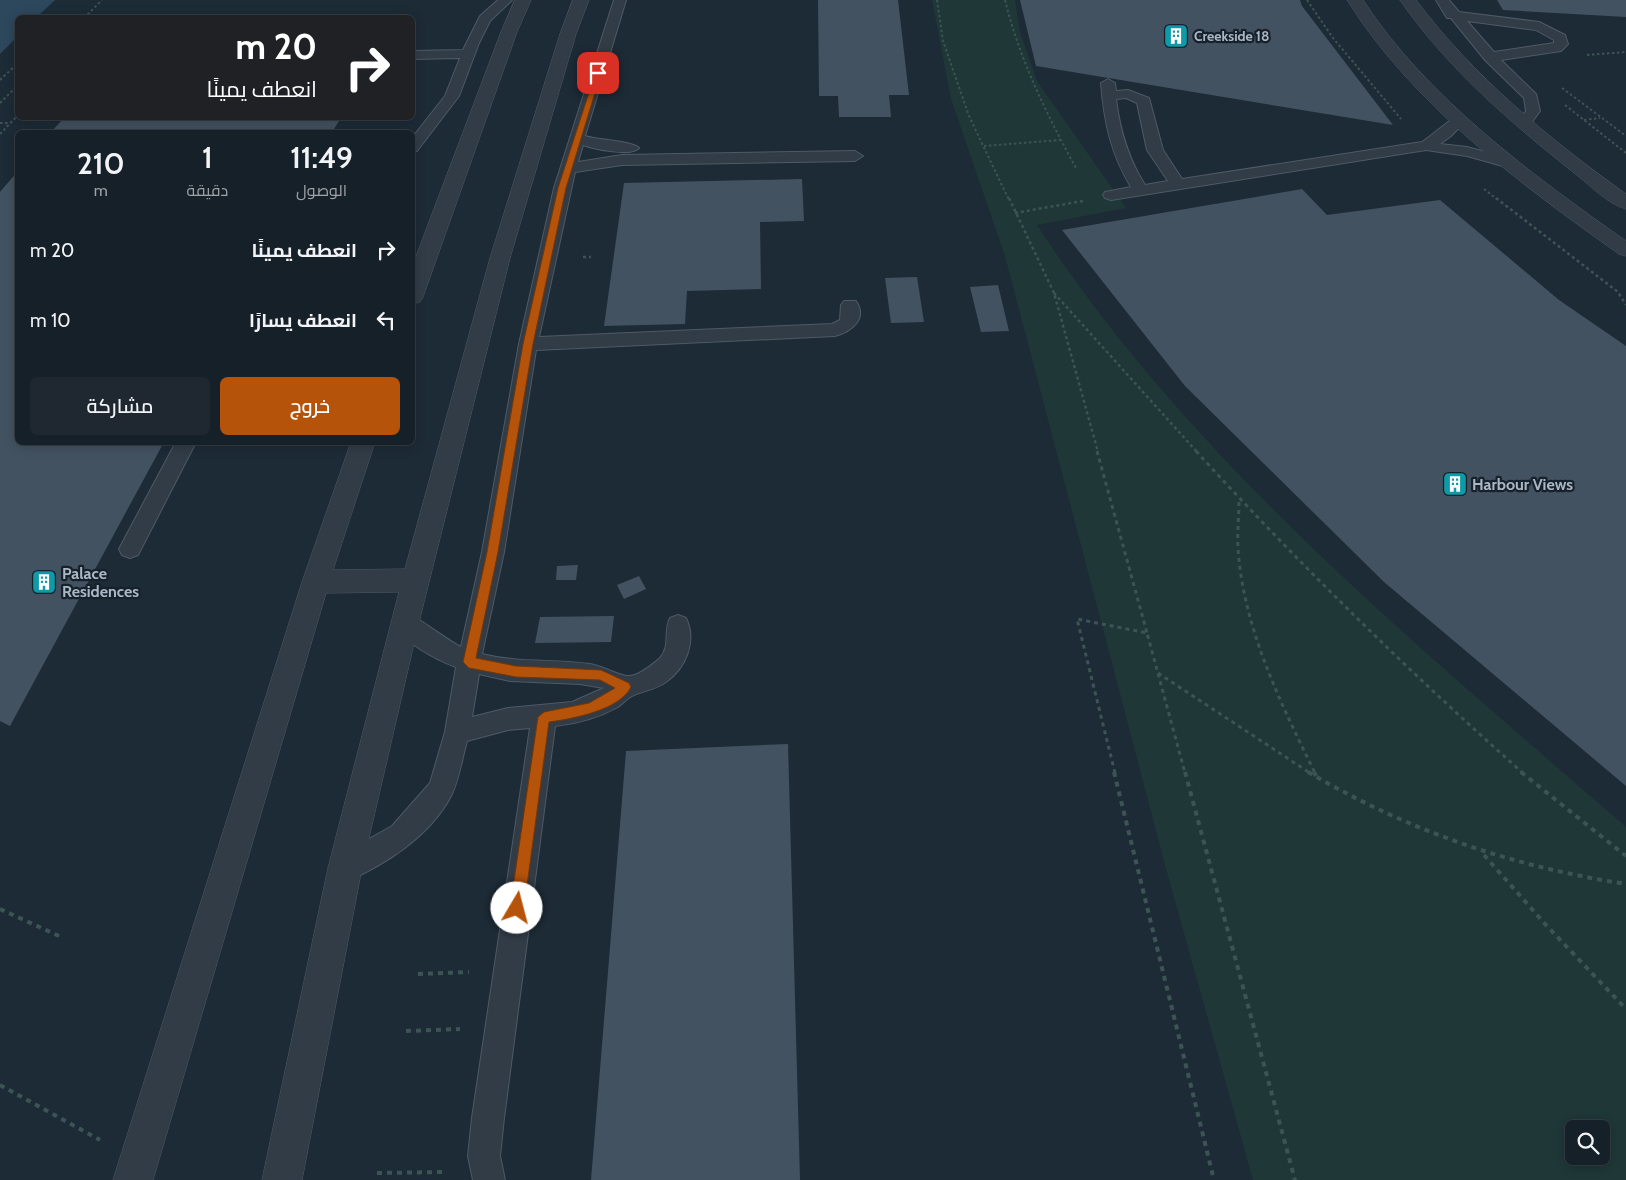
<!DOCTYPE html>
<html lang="ar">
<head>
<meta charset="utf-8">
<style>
	:root { --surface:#162028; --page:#1f2830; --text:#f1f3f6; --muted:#9ea3a8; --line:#353e45; --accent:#b45309 }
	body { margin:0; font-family:Cabin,Cairo,sans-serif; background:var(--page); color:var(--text); direction:rtl; height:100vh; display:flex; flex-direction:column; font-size:19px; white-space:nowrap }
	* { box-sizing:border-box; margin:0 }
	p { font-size:16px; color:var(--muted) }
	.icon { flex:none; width:28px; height:28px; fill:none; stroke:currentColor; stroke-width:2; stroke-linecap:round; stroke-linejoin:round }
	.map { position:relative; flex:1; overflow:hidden; direction:ltr }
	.drawer { position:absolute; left:15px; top:130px; width:400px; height:315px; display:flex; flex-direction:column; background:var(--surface); border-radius:8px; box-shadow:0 2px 12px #0003,0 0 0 1px var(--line); direction:rtl }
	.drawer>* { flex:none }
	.banner { position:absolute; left:15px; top:15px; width:400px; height:105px; border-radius:8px; box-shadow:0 2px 12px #0003,0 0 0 1px var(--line); direction:rtl; background:#202124; color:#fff; overflow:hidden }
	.tools { position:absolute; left:1565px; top:1120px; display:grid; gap:10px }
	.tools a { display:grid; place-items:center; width:45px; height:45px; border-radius:8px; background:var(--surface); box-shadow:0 2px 12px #0003,0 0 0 1px var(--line); font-size:25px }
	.pin { position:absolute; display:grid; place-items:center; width:42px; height:42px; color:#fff; margin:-21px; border-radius:10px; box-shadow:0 2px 8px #0006 }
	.me { position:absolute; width:55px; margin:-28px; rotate:8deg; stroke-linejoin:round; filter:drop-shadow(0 0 4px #0008) }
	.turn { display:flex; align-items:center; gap:18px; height:105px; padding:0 15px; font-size:22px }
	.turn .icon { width:65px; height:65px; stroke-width:2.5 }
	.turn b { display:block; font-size:35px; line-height:42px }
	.eta { display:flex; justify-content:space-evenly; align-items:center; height:85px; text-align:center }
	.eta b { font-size:30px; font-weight:600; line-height:35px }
	.action { display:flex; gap:10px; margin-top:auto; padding:10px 15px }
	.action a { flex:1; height:58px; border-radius:8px; background:var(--accent); color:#fff; font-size:20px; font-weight:600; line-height:58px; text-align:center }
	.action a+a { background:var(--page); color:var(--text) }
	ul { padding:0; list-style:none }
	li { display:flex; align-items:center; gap:15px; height:70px; padding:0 15px }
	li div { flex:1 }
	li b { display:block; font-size:19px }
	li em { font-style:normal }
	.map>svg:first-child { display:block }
</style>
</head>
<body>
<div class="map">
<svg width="1626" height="1180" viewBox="0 0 1626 1180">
	<rect width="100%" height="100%" fill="#1d2b36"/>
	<!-- green -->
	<path fill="#1f3737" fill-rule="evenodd" d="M 932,0 L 1015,0 L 1020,32 L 1037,81 L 1126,208 L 1037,225 C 1191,461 1415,643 1626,827 L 1626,1180 L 1253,1180 L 1165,865 L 1005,256 L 951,99 ZM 1574,1129 L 1601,1129 L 1601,1156 L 1574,1156 Z"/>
	<!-- water -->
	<path fill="#2d475d" d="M 0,0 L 55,0 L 37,17 L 18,18 L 17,37 L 0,54 Z"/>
	<!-- building -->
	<path fill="#435261" d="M 818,0 L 898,0 L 909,95 L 889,95 L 891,117 L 839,117 L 838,96 L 819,96 Z
		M 1020,0 L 1300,0 L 1302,6 L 1393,125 L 1036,66 Z
		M 1497,0 L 1626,0 L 1626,17 L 1503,10 Z
		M 64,118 L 341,118 L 332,132 L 51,132 Z
		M 18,171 L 18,442 L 164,442 L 10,726 L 0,721 L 0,192 Z
		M 802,179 L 804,221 L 760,222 L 761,289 L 687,291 L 685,324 L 604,326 L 624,183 Z
		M 1302,189 L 1327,215 L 1440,200 L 1559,300 L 1626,346 L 1626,786 L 1384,582 L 1185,386 L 1062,230 Z
		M 917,277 L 924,322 L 891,323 L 885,278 Z
		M 998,285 L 1009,331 L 981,332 L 970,287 Z
		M 578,565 L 576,580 L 556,580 L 557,566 Z
		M 639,576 L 646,589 L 624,599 L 617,585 Z
		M 614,616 L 611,642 L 535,643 L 540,617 Z
		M 788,744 L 800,1180 L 591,1180 L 626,751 Z"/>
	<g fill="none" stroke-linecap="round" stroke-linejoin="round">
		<defs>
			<path id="service" d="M 498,0 L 512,0 L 490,21 L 479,43 L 459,96 L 417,151 L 412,152 L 412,138 L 445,96 L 460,58 L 412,59 L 412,51 L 463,50 L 480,16 Z
				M 614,0 L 626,0 L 585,136 C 597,140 633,141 639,148 C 631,157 594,149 583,145 L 578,162 L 622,155 L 855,151 L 863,156 L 855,161 L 622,165 L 575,172 L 539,337 L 832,324 L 840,320 L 841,305 L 844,301 L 856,301 C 868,319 851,332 835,336 L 536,350 L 504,552 L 482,654 C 518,663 554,659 590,664 C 603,666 614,674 627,676 C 638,677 652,665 660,658 C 671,646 663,631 670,618 L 678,615 L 686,618 C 697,641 686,668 666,682 C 655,690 641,691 630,697 C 626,700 622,704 618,707 C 600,717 576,724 555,726 L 504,1118 L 500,1156 L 505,1180 L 473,1180 L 468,1156 L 472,1118 L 530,728 L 508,730 L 467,741 C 462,759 459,780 451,796 C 430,836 385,865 345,882 L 335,878 L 331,868 L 335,858 L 392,826 L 430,783 L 445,732 L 456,667 C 435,659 404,643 393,622 L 397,615 C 399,614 402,612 405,612 C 410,612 450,642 461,647 L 482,552 L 519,344 L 554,188 ZM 479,674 L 510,681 L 580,684 L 604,688 L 572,702 L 508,708 L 472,717 Z
				M 1436,0 L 1449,0 L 1459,12 L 1539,22 L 1565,35 L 1568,44 L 1561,51 L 1501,60 L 1536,94 L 1540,111 L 1529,126 L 1519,126 L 1517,123 L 1526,111 L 1524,98 L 1485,60 L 1451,18 L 1447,18 ZM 1467,21 L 1536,30 L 1554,40 L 1554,43 L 1494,52 Z
				M 1108,79 L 1115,83 L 1116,91 L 1128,90 L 1149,98 L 1163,150 L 1182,179 L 1422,142 C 1430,137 1454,116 1460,115 L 1467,119 L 1451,136 L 1440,144 L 1467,147 L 1515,160 L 1518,163 L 1510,168 L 1467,156 L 1426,150 L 1111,200 L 1105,198 L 1103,195 L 1105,192 L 1131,187 C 1111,154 1104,122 1101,83 ZM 1126,98 L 1137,103 L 1147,150 L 1168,181 L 1145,185 C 1128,158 1120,131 1116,99 Z
				M 176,442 L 196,442 L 138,555 L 130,558 L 122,555 L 119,549 Z"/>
			<path id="tertiary" d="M 515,0 L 531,0 L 517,32 L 423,297 L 420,302 L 412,304 L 412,267 L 501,32 Z
				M 573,0 L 589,0 L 576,34 L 510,258 L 419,622 L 362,868 L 302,1180 L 262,1180 L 328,868 L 399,592 L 326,593 L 153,1180 L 113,1180 L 302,582 L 351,442 L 375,442 L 333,570 L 405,569 L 490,258 L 560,34 Z
				M 1347,0 L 1363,0 C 1426,97 1532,175 1626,241 L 1626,256 L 1619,254 C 1519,183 1413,105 1347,0 Z
				M 1400,0 L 1416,0 C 1473,76 1549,139 1626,194 L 1626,209 C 1607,204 1589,184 1573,172 C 1509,121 1447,68 1400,0 Z"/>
		</defs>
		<!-- service casing -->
		<use href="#service" stroke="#4e5a65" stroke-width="2"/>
		<!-- tertiary casing -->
		<use href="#tertiary" stroke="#4e5a65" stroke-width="1"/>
		<!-- path-far3 -->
		<path stroke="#3d5454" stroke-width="2" stroke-dasharray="2.5 2.5" stroke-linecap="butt" d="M 937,0 L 943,41 L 969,116 L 1009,200
			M 1005,0 C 1020,61 1047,115 1077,170
			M 1307,0 L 1333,38 L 1401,119
			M 84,18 L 102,0
			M 1587,55 L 1626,52
			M 0,80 L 18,63
			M 1562,88 L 1626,136
			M 0,103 L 18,85
			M 1565,105 L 1626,153
			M 1584,120 L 1600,118
			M 0,123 L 10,123
			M 0,134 L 18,115
			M 984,146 L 1060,140
			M 1484,189 L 1498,200"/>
		<!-- path-far2 -->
		<path stroke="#3d5454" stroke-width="2.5" stroke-dasharray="3 3" stroke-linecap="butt" d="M 1009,198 L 1054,293 L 1098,452
			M 1496,198 L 1618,292 L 1626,305
			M 1015,213 L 1083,201
			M 583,257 L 591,257
			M 1054,293 L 1197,452"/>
		<!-- path-far1 -->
		<path stroke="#3d5454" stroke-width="3" stroke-dasharray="4 4" stroke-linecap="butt" d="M 1097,451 L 1147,633
			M 1196,451 C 1299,564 1408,671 1523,773
			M 1239,502 C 1239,517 1237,532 1238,548 C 1243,627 1280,702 1315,773
			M 1158,673 L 1310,773
			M 1115,773 L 1077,619 L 1147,633 L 1185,773"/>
		<!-- path -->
		<path stroke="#3d5454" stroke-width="4" stroke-dasharray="5 5" stroke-linecap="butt" d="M 1114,772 L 1214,1180
			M 1185,772 L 1295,1180
			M 1308,772 C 1409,831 1510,866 1626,884
			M 1314,772 L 1316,776
			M 1521,772 L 1626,856
			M 1484,855 L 1546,925 L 1626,1009
			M 0,909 L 59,936
			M 418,974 L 469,972
			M 406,1031 L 460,1029
			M 0,1085 L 100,1140
			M 377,1173 L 444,1172"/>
		<!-- service -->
		<use href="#service" fill="#313c47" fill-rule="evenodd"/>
		<!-- tertiary -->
		<use href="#tertiary" fill="#313c47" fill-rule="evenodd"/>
	</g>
	<!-- route -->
	<path fill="#b45309" stroke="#753606" d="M 596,71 L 601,73 L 566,188 L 533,344 L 498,552 L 476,658 L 516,666 L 601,670 L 629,683 L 631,687 C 620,710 572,719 549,722 L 524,908 L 522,913 L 517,915 L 512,913 L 510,908 L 538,717 L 544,712 L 589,703 L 615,688 L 600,680 L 516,677 L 469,668 L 463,662 L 487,552 L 523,344 L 558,188 Z"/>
	<!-- icons -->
	<defs>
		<symbol id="building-square" viewBox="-11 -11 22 22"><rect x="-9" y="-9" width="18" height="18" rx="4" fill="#0f9aa8" stroke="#17212b"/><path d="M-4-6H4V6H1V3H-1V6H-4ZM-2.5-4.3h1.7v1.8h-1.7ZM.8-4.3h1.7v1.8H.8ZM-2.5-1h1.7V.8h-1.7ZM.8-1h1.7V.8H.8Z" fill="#fff"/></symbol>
	</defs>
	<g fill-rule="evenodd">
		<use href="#building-square" x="1162" y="22" width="28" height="28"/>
		<use href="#building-square" x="1441" y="470" width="28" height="28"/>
		<use href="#building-square" x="30" y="568" width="28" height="28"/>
	</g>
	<g text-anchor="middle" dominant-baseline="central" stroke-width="4.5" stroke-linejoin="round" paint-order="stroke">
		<!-- far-poi labels -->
		<g font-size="14" font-weight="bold" fill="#aab7c4" stroke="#17212b" text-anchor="start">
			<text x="1194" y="36">Creekside 18</text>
		</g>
		<!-- poi labels -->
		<g font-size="16" font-weight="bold" fill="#aab7c4" stroke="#17212b" text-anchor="start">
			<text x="1472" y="484">Harbour Views</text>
			<text x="62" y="573">Palace<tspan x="62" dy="18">Residences</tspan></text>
		</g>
	</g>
</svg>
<div class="tools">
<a><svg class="icon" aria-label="search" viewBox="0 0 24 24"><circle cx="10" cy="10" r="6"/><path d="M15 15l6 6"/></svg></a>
</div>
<div class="pin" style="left:598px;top:73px;background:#d93025"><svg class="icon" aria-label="arrive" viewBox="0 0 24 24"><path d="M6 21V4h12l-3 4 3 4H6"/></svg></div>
<svg class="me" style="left:517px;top:908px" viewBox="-20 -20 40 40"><circle r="19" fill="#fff"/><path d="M0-13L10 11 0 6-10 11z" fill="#b45309"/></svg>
<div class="banner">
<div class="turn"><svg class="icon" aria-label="right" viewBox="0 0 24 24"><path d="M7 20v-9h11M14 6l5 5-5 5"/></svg><div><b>20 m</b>انعطف يمينًا</div></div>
</div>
<section class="drawer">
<div class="eta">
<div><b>11:49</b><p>الوصول</p></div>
<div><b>1</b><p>دقيقة</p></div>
<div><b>210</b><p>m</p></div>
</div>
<ul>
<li><svg class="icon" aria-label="right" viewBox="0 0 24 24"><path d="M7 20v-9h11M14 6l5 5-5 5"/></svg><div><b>انعطف يمينًا</b></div><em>20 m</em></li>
<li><svg class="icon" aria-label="left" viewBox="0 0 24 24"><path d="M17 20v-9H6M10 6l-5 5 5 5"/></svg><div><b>انعطف يسارًا</b></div><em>10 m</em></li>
</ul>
<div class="action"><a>خروج</a><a>مشاركة</a></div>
</section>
</div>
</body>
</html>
